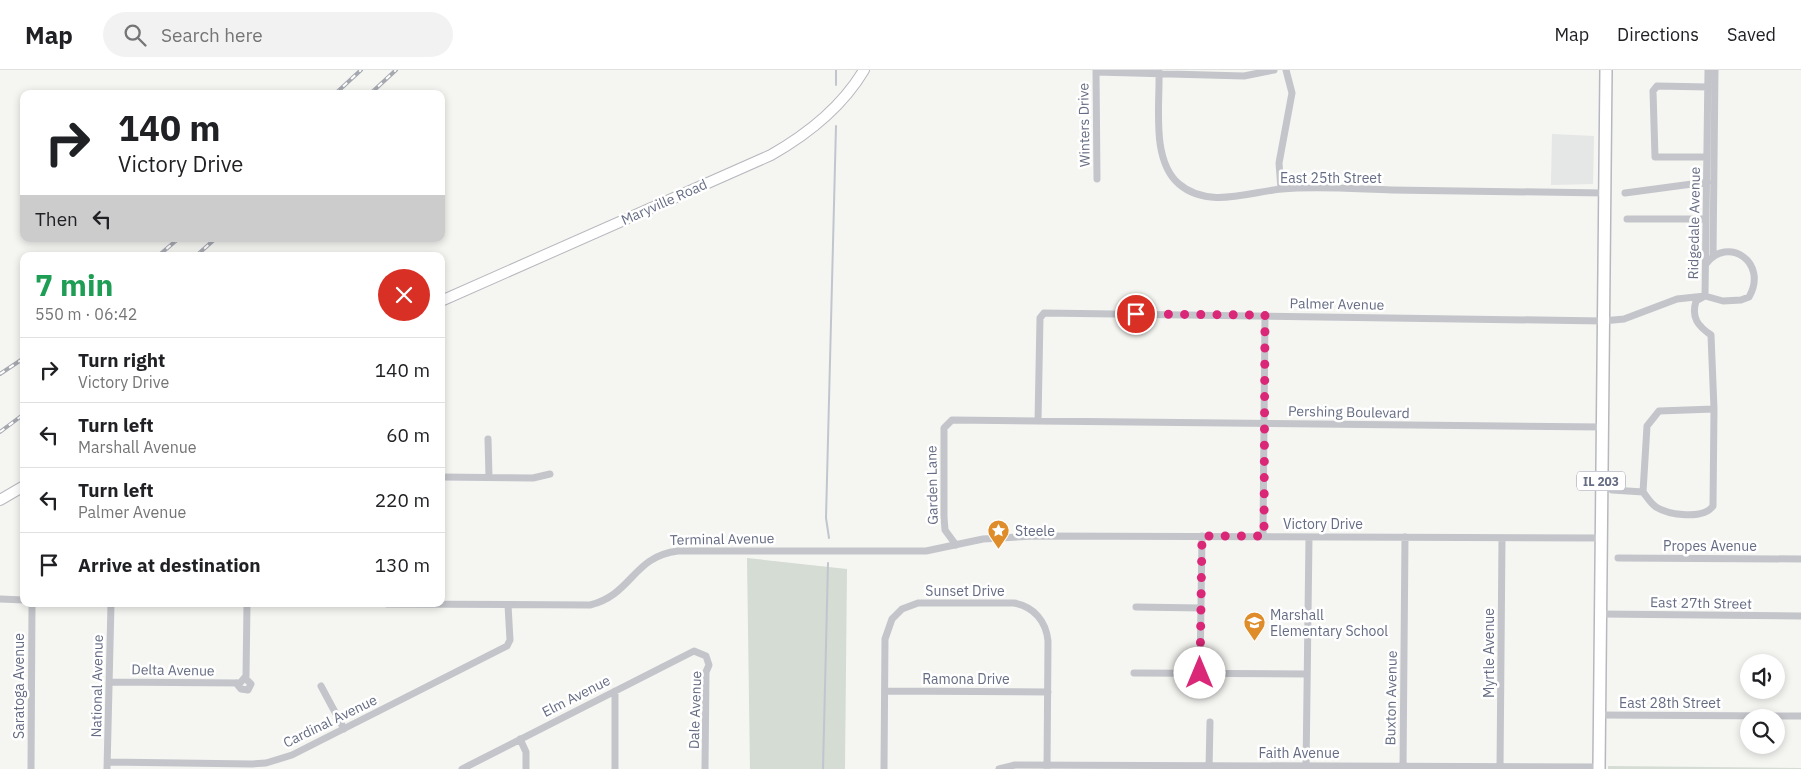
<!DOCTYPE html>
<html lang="en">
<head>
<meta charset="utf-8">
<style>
	:root { --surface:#fff; --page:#f2f2f2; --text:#202124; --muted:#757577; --line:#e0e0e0 }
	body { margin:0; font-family:"IBM Plex Sans",sans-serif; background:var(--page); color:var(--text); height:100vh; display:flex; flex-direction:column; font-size:19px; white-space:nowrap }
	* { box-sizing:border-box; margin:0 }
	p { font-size:16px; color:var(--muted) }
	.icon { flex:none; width:28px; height:28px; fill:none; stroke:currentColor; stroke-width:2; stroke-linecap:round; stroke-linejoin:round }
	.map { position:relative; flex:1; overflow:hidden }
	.details { position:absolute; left:20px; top:182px; width:425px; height:355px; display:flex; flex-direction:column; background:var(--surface); border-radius:10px; box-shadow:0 2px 8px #0003 }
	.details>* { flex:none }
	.hud { position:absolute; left:20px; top:20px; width:425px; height:152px; border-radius:10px; box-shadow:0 2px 8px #0003; background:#fff; color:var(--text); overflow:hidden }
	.fabs { position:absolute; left:1740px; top:584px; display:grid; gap:10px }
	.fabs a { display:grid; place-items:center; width:45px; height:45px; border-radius:50%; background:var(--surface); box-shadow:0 2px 8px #0003; font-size:25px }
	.pin { position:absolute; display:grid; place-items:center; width:42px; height:42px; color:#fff; margin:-21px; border:2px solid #fff; border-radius:50%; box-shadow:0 1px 5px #0007 }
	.me { position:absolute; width:55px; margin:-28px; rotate:0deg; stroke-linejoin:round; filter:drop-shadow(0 0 4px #0008) }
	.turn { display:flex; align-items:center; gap:18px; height:105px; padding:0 15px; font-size:22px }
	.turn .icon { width:65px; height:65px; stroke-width:2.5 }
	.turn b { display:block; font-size:35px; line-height:42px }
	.then { display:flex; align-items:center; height:48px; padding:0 15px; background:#0003; gap:10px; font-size:19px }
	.round { display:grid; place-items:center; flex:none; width:52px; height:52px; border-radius:26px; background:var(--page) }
	.summary { display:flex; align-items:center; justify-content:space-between; height:85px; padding:0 15px }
	h1 { font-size:30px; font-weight:700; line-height:38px; color:#1e9e55 }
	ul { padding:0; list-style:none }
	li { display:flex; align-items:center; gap:15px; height:65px; padding:0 15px; border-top:1px solid var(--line) }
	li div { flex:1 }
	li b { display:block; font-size:19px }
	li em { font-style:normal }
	header { display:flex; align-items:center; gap:30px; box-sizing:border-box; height:70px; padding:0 25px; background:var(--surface); border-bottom:1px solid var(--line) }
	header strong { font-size:24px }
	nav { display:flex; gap:28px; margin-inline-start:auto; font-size:18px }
	.search { width:350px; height:45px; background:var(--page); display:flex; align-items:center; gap:12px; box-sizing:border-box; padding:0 18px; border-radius:28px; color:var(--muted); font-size:19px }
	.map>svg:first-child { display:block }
</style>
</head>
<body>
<header>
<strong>Map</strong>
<div class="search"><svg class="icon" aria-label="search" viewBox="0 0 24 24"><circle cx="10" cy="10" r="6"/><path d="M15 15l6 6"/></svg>Search here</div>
<nav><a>Map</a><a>Directions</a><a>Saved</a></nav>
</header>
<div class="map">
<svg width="1801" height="699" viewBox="0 0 1801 699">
	<rect width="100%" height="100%" fill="#f5f6f2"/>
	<!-- built -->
	<path fill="#e5e6e6" d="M 1552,64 L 1594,66 L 1593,114 L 1551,115 Z"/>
	<!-- green -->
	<path fill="#d4dcd4" d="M 747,488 L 847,499 L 845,699 L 750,699 Z
		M 1608,696 L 1801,698 L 1801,699 L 1608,699 Z"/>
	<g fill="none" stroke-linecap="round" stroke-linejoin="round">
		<!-- stream -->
		<path stroke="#c1c6ce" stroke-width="2" d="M 836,15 L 836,0
			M 829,468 L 826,448 L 836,56
			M 823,699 L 828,493"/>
		<defs>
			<path id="secondary" d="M 441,231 L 771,85 C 808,64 842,37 864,0
				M 0,430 L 24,416"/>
			<path id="primary" d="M 1599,699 L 1606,0"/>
		</defs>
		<!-- secondary casing -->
		<use href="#secondary" stroke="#b6b8be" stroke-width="12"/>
		<!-- primary casing -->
		<use href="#primary" stroke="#b6b8be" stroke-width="14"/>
		<!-- minor -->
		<path stroke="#c3c5ca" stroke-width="7" d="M 1096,0 L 1097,109
			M 1708,0 L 1705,226 L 1696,231 C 1691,248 1698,256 1711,265 L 1714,339 L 1713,436 C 1703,450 1669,445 1656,437 C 1650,433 1647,427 1643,422 L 1647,356 L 1659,341 L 1714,339
			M 1096,2 L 1244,6 L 1274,0
			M 1159,2 C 1160,36 1151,90 1179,114 C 1208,139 1249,122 1282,119 C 1318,116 1356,119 1392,120 C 1463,121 1534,122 1605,123
			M 1707,87 L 1655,87 L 1653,21 L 1657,16 L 1708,17
			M 1281,119 L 1279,93 L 1292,23 L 1286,0
			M 1625,123 L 1707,112
			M 1627,149 L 1705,149
			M 1713,187 L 1715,0
			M 1038,351 L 1040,248 L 1044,243 L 1603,251 L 1624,249 L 1677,229 L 1705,226 L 1723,231 L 1741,230 L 1749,227 C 1769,192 1727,165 1706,194
			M 488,369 L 489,407
			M 441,407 L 533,408 L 550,404
			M 1612,420 L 1643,422
			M 1263,466 L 1265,245
			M 956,475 L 945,460 L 944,447 L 944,358 L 952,350 L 1602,357
			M 1618,488 L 1801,489
			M 0,529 L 24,530
			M 387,534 L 590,535 C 632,525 633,486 678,481 L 926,481 L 983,469 L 1035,466 L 1601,468
			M 1136,537 L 1201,538
			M 1600,544 L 1801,546
			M 1134,603 L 1307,604
			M 1200,603 L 1202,466
			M 109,612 L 240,613 L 246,606 L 247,534
			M 236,613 L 241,619 L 248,620 L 251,614 L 245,608
			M 321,616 L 344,659
			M 885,621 L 1048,622
			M 1599,645 L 1801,646
			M 520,669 L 526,682 L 526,699
			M 108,692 L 252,694 L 266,693 L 292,685 L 507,576 L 510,570 L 508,535
			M 31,699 L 32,534
			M 107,699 L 111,534
			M 462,699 L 694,581 L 706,586 L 709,595 L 706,602 L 705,699
			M 615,699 L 615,621
			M 884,699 L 885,569 L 892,549 L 902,539 L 918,533 L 1014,533 C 1034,537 1046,551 1048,571 L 1047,699
			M 999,699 L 1015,695 L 1599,697
			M 1209,699 L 1210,652
			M 1306,699 L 1309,467
			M 1403,699 L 1405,467
			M 1500,699 L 1502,468"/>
		<!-- secondary -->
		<use href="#secondary" stroke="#fff" stroke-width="10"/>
		<!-- primary -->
		<use href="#primary" stroke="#fff" stroke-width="11"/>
		<defs>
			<path id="rail" d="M 335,24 L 361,0
				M 370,24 L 396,0
				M 158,186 L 178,169
				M 196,186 L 215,169
				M 0,304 L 24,288
				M 0,362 L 24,344"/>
		</defs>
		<!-- rail casing -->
		<use href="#rail" stroke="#a6a8b0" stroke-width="4"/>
		<!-- rail -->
		<use href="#rail" stroke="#fff" stroke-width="2" stroke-dasharray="5.5" stroke-linecap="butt"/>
	</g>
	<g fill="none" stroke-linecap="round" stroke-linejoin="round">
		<!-- route -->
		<path stroke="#db2777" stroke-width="9" stroke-dasharray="0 16.2" d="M 1136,244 L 1265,245 L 1264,466 L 1202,466 L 1200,603"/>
	</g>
	<!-- icons -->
	<defs>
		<symbol id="sight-pin" viewBox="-11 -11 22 30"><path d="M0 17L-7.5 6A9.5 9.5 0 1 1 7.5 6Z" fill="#de8d2a" stroke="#fff"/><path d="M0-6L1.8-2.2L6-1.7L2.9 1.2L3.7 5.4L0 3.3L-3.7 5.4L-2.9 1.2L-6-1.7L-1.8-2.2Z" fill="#fff"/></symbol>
		<symbol id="school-pin" viewBox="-11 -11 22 30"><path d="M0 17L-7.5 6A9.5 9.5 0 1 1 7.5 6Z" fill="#de8d2a" stroke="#fff"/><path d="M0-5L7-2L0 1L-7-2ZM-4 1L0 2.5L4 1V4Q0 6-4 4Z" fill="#fff"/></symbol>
	</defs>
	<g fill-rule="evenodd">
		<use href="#sight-pin" x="986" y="448" width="25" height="34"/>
		<use href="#school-pin" x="1242" y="540" width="25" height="34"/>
	</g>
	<g text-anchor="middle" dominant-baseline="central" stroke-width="5" stroke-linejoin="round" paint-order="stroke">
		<!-- shield labels -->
		<rect fill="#fff" stroke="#9398a8" stroke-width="1" x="1577" y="401.5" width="48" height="19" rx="4"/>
		<g font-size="12" font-weight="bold" fill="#656c83">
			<text x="1601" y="411">IL 203</text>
		</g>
		<!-- street labels -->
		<g font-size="14" fill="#656c83" stroke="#fff">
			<text transform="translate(1084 55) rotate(-91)">Winters Drive</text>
			<text x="1331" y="108">East 25th Street</text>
			<text transform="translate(664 132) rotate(-24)">Maryville Road</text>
			<text transform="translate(1694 153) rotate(-89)">Ridgedale Avenue</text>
			<text transform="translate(1337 234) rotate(1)">Palmer Avenue</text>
			<text transform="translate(1349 342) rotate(1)">Pershing Boulevard</text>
			<text transform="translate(932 415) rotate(-91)">Garden Lane</text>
			<text x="1323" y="454">Victory Drive</text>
			<text transform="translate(722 469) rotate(-1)">Terminal Avenue</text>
			<text x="1710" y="476">Propes Avenue</text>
			<text x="965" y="521">Sunset Drive</text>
			<text transform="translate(1701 533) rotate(1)">East 27th Street</text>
			<text transform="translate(1489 583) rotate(-90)">Myrtle Avenue</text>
			<text transform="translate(173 600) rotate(1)">Delta Avenue</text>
			<text x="966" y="609">Ramona Drive</text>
			<text transform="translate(19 616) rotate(-90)">Saratoga Avenue</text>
			<text transform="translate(97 616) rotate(-89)">National Avenue</text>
			<text transform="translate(576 626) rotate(-27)">Elm Avenue</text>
			<text transform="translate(1391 628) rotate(-89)">Buxton Avenue</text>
			<text x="1670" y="633">East 28th Street</text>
			<text transform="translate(695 640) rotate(-88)">Dale Avenue</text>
			<text transform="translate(330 651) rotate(-26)">Cardinal Avenue</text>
			<text x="1299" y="683">Faith Avenue</text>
		</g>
		<!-- poi labels -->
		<g font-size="14" fill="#656c83" stroke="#fff" text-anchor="start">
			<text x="1015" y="461">Steele</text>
			<text x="1270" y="545">Marshall<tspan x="1270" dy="16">Elementary School</tspan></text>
		</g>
	</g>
</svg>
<div class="fabs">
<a><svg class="icon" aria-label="sound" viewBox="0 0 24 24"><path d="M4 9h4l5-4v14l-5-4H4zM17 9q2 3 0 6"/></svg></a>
<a><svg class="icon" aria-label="search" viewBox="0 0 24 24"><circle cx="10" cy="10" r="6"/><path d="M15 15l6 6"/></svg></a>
</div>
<div class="pin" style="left:1136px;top:244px;background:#d93025"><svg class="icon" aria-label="arrive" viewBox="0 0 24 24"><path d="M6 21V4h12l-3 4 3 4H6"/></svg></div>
<svg class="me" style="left:1200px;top:603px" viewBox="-20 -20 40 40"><circle r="19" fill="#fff"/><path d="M0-13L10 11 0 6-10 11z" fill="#db2777"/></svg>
<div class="hud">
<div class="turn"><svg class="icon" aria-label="right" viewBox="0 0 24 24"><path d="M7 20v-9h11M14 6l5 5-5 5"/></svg><div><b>140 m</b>Victory Drive</div></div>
<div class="then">Then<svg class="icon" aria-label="left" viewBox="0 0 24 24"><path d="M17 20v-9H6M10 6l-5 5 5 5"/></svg></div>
</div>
<section class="details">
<div class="summary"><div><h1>7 min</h1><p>550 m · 06:42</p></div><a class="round" style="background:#d93025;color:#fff"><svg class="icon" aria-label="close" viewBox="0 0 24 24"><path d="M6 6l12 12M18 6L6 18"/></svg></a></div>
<ul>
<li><svg class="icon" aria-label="right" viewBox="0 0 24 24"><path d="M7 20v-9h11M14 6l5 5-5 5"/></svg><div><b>Turn right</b><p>Victory Drive</p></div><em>140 m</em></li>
<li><svg class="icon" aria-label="left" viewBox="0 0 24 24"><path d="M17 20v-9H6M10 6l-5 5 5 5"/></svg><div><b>Turn left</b><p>Marshall Avenue</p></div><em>60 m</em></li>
<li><svg class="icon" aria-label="left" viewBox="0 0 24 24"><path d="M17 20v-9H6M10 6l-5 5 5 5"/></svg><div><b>Turn left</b><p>Palmer Avenue</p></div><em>220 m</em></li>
<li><svg class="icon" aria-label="arrive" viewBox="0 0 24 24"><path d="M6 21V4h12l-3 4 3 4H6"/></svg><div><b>Arrive at destination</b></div><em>130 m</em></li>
</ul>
</section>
</div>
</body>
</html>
